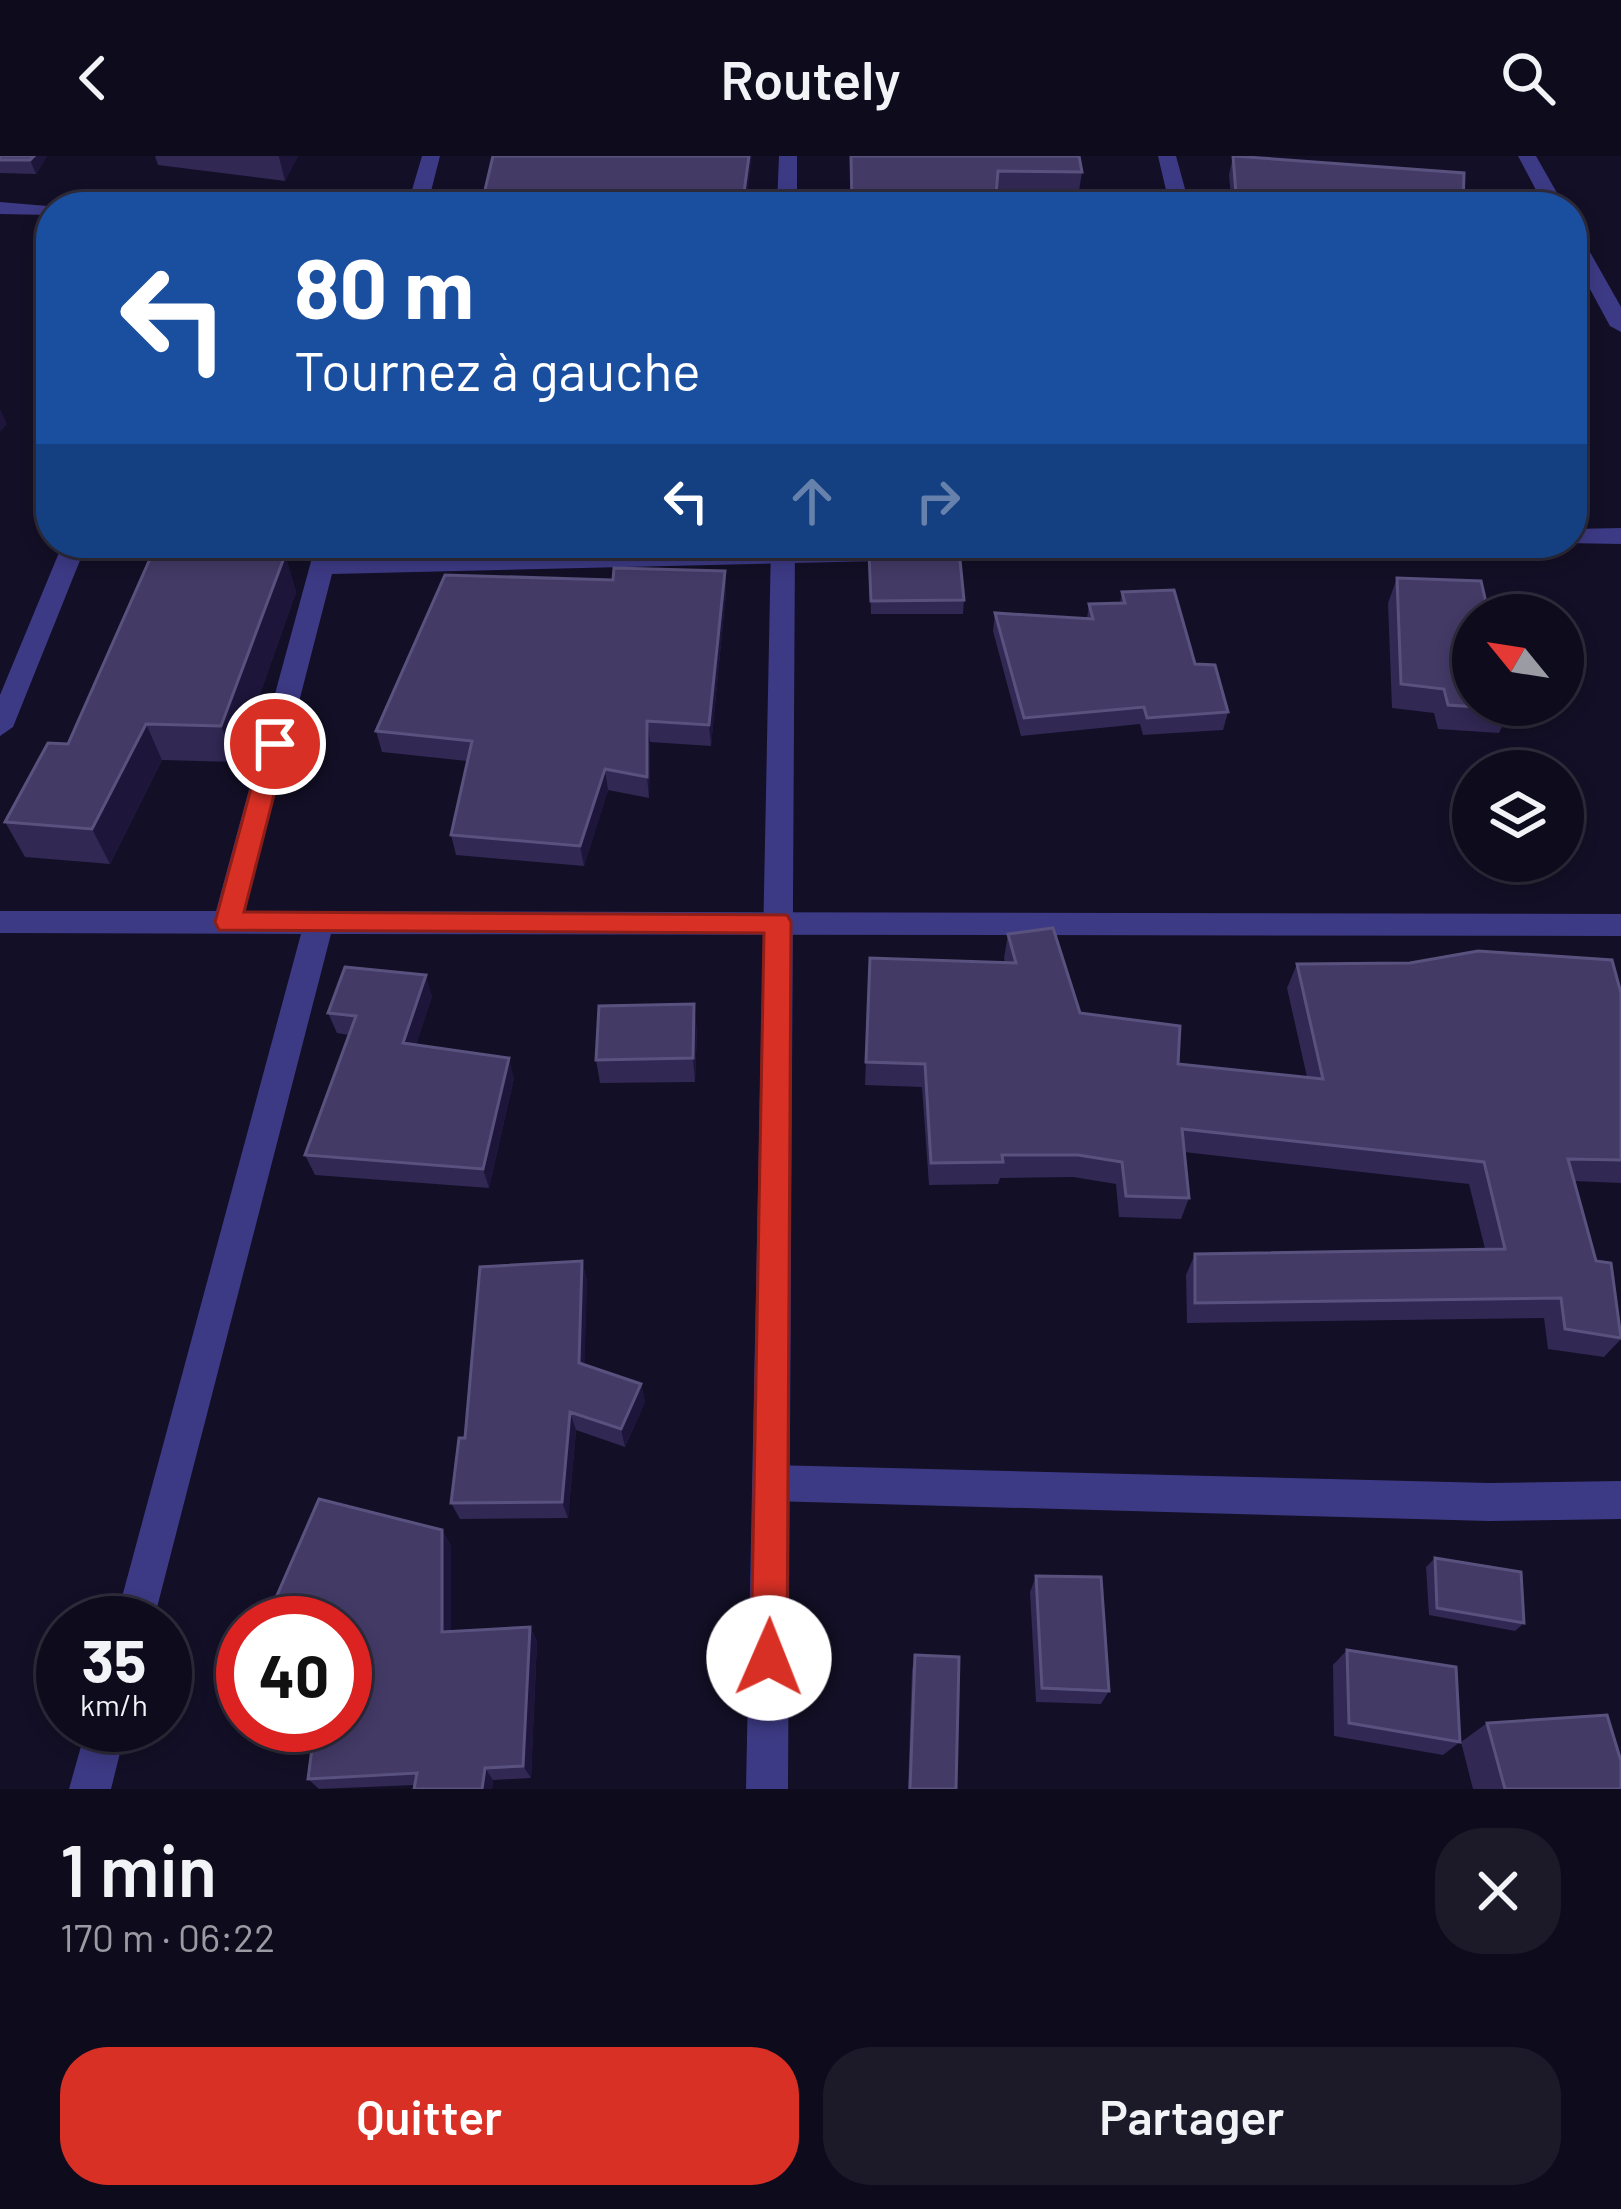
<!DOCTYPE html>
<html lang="fr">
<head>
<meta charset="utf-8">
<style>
	:root { --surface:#0e0b1c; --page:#1c1929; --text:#f1f3f6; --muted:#9b9ba3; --line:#2e2b3b; --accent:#d93025 }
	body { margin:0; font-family:Barlow,sans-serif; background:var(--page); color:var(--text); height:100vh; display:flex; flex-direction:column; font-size:45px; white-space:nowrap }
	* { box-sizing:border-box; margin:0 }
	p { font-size:39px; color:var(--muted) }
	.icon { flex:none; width:66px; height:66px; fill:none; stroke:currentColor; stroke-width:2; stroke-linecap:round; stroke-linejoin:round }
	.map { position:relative; height:1633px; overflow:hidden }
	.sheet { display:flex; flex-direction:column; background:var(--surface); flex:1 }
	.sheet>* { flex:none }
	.hud { position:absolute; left:36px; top:36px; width:1551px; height:366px; border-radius:48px; box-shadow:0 6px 18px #0003,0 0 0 3px var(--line); background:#1a4fa0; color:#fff; overflow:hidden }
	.needle { width:78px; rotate:300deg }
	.fabs { position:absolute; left:1452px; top:438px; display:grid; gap:24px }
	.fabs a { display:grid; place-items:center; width:132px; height:132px; border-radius:50%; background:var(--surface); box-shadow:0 6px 18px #0003,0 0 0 3px var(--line); font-size:60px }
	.speed { position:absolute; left:36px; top:1440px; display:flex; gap:24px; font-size:60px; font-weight:700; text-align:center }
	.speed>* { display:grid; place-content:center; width:156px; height:156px; border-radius:50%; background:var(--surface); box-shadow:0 6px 18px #0003,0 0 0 3px var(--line); line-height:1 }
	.speed small { font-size:30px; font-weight:400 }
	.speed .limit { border:18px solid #d22; background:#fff; color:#111 }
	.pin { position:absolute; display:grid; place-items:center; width:102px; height:102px; color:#fff; margin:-51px; border:6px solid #fff; border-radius:50%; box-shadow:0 3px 12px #0007 }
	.me { position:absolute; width:132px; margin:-66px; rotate:1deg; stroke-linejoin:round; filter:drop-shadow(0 0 9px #0008) }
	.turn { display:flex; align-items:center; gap:42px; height:252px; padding:0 60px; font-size:54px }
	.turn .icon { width:156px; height:156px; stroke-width:2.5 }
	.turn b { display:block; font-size:84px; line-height:102px }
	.lanes { display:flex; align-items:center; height:114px; padding:0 60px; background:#0003; justify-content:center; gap:60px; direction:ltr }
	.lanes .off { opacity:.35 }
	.round { display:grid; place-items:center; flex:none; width:126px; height:126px; border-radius:48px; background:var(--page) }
	.summary { display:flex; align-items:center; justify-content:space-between; height:204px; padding:0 60px }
	h1 { font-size:72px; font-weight:600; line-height:90px }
	.action { display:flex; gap:24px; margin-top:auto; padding:24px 60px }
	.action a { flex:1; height:138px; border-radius:48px; background:var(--accent); color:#fff; font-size:48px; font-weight:600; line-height:138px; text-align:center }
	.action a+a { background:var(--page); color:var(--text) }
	header { display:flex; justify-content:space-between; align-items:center; height:156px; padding:0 60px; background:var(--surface); font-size:54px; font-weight:600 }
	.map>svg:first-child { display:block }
</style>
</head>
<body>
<header><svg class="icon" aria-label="back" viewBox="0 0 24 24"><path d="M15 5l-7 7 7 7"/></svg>Routely<svg class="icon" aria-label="search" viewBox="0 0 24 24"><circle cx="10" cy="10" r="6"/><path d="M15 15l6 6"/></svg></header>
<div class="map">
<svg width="1621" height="1633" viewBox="0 0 1621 1633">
	<rect width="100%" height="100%" fill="#130f26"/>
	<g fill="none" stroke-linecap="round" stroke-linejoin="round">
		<!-- minor -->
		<path fill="#3d3a85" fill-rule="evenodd" d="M 422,0 L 440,0 L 427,51 L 407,51 Z
			M 1158,0 L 1176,0 L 1190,51 L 1170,51 Z
			M 1518,0 L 1536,0 L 1565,51 L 1545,51 Z
			M 0,46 L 59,51 L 51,51 L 51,59 L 0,58 Z
			M 1572,76 L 1582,82 L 1621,151 L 1621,176 L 1610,170 L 1572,100 Z
			M 1621,372 L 1621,388 L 1566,387 L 1572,387 L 1572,373 Z
			M 63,387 L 87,387 L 13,571 L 0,580 L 0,539 Z
			M 316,387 L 340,387 L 336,402 L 969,387 L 1312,387 L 1300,395 L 332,418 L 245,755 L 1621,758 L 1621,780 L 331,778 L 153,1467 L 115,1467 L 301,778 L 0,777 L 0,755 L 216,755 Z
			M 771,1309 L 1489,1327 L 1621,1325 L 1621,1363 L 1489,1365 L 771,1345 L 758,1340 L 752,1327 L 758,1314 Z
			M 87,1569 L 127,1569 L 111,1633 L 69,1633 Z"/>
		<!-- tertiary -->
		<path fill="#3d3a85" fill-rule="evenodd" d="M 779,0 L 797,0 L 797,51 L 777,51 Z
			M 771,387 L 795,387 L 788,1633 L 746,1633 Z"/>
	</g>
	<!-- wall -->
	<path fill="#312854" d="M 0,0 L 47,0 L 36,18 L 0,17 Z
		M 155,0 L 298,0 L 285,25 L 158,9 Z
		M 851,0 L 1082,16 L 1079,35 L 996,35 Z
		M 1233,0 L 1463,51 L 1232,51 L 1229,19 Z
		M 869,396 L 964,444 L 963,458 L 871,458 Z
		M 285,399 L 296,436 L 236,606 L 162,604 L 110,708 L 25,701 L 5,666 L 68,588 Z
		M 725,415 L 726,436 L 711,590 L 650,586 L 649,642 L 608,634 L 584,710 L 456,699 L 451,679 L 467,605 L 382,596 L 376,575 L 613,424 Z
		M 1397,422 L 1510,553 L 1499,577 L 1438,573 L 1434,557 L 1392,552 L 1388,447 Z
		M 1122,436 L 1195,508 L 1228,556 L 1223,574 L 1143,579 L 1140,568 L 1021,580 L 993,475 L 995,457 L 1087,462 L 1089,448 L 1120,447 Z
		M 1008,778 L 1080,857 L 1178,908 L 1307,921 L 1287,832 L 1297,808 L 1621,837 L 1621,1027 L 1574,1025 L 1596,1105 L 1621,1175 L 1621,1183 L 1604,1201 L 1548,1193 L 1544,1162 L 1187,1167 L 1186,1119 L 1195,1098 L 1485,1093 L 1469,1028 L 1184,996 L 1189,1042 L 1181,1063 L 1119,1061 L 1116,1028 L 1073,1021 L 1000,1022 L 998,1028 L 929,1029 L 922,931 L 865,929 L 870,802 L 1005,807 L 1004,802 Z
		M 432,840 L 416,889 L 514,922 L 489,1032 L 315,1019 L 305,999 L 349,879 L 337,877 L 328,857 Z
		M 697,872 L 695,926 L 600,927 L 596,904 Z
		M 582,1105 L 587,1125 L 584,1209 L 641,1228 L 645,1246 L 625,1291 L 576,1274 L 568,1362 L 460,1363 L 451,1347 L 465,1282 Z
		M 442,1374 L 451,1390 L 451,1475 L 530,1471 L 537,1485 L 531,1622 L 493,1624 L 492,1633 L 414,1633 L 415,1629 L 319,1633 L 308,1623 L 345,1467 L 317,1467 L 288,1459 L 275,1444 Z
		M 1435,1402 L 1524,1467 L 1515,1475 L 1429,1459 L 1426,1411 Z
		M 1036,1420 L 1109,1535 L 1101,1548 L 1036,1546 L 1030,1436 Z
		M 1347,1494 L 1460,1586 L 1443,1599 L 1334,1580 L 1333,1509 Z
		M 915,1499 L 956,1633 L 908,1633 L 912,1514 Z
		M 1487,1567 L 1621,1633 L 1473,1633 L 1461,1586 Z"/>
	<!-- shaded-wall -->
	<path fill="#1d163a" d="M 34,0 L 47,0 L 36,18 L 30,4 Z
		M 279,0 L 298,0 L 285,25 L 279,1 Z
		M 749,0 L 752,0 L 746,51 L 742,51 Z
		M 0,253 L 7,268 L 0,276 Z
		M 285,399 L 296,436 L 236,606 L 221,570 Z
		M 725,415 L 726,436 L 711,590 L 709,569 Z
		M 647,565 L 650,586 L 649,642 L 647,621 Z
		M 146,568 L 162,604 L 110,708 L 92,673 Z
		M 605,613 L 608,634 L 584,710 L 580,690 Z
		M 426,819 L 432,840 L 410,908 L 403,887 Z
		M 694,848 L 697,872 L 695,926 L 693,902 Z
		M 509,902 L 514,922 L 489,1032 L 483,1013 Z
		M 582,1105 L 587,1125 L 584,1225 L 579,1207 Z
		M 641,1228 L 645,1246 L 625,1291 L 621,1273 Z
		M 570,1256 L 576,1274 L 568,1362 L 562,1346 Z
		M 442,1374 L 451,1390 L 451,1490 L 442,1476 Z
		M 530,1471 L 537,1485 L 531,1622 L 523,1610 Z
		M 485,1612 L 493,1624 L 492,1633 L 482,1633 Z"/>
	<!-- building -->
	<path fill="#433a66" stroke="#5a527e" stroke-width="3" d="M 0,0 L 34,0 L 30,4 L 0,4 Z
		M 493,0 L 749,0 L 742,51 L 481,51 Z
		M 851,0 L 1079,0 L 1082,16 L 998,15 L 995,51 L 852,51 Z
		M 1233,0 L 1464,17 L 1463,51 L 1237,50 Z
		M 959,394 L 964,444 L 871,445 L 869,396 Z
		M 153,396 L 285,399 L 221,570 L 146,568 L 92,673 L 5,666 L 48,587 L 68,588 Z
		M 614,412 L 725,415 L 709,569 L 647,565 L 647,621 L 605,613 L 580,690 L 451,679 L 472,585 L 376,575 L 445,419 L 613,424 Z
		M 1397,422 L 1481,425 L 1489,459 L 1473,459 L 1473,549 L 1509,549 L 1510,553 L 1448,549 L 1444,533 L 1401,528 Z
		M 1174,434 L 1195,508 L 1215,509 L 1228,556 L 1147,562 L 1144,551 L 1024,562 L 995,457 L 1093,463 L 1089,448 L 1125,447 L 1122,436 Z
		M 1053,772 L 1080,857 L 1180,870 L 1178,908 L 1323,923 L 1297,808 L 1410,807 L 1478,795 L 1612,804 L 1621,837 L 1621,1004 L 1568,1003 L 1596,1105 L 1611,1107 L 1621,1182 L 1565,1173 L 1561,1142 L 1195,1147 L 1195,1098 L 1505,1093 L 1484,1006 L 1182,973 L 1189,1042 L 1126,1040 L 1122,1006 L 1078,999 L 1002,999 L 1003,1006 L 931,1007 L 925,908 L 866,906 L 870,802 L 1016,807 L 1008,778 Z
		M 345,811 L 426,819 L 403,887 L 509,902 L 483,1013 L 305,999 L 356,860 L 328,857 Z
		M 694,848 L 693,902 L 596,904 L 599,850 Z
		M 582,1105 L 579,1207 L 641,1228 L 621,1273 L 570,1256 L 562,1346 L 451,1347 L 459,1282 L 465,1282 L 480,1111 Z
		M 319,1343 L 442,1374 L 442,1476 L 530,1471 L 523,1610 L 485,1612 L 482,1633 L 414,1633 L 417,1617 L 308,1623 L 315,1569 L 345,1569 L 345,1467 L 327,1467 L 328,1459 L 275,1444 Z
		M 1435,1402 L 1521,1416 L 1524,1467 L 1437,1452 Z
		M 1036,1420 L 1101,1421 L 1109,1535 L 1042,1532 Z
		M 1347,1494 L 1456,1511 L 1460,1586 L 1349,1567 Z
		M 915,1499 L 959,1501 L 956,1633 L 910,1633 Z
		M 1607,1559 L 1621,1605 L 1621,1633 L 1505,1633 L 1487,1567 Z"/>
	<!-- route -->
	<path fill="#d93025" stroke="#8d1f18" stroke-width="3" d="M 275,579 L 287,588 L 244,756 L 787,759 L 791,766 L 787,1502 L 782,1514 L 769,1520 L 756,1514 L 751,1502 L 764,777 L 219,774 L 215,766 L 263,588 Z"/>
</svg>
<div class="fabs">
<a><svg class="needle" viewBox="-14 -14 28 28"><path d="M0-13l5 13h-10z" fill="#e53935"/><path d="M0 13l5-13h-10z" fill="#9b9ba3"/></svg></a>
<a><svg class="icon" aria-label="layers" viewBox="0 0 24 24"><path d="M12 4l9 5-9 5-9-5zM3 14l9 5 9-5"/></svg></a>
</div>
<div class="speed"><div>35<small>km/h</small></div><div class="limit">40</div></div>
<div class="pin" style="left:275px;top:588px;background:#d93025"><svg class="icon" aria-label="arrive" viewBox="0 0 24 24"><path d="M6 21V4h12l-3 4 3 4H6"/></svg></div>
<svg class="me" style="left:769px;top:1502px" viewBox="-20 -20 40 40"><circle r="19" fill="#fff"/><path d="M0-13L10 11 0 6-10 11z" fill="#d93025"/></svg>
<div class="hud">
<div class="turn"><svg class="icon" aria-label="left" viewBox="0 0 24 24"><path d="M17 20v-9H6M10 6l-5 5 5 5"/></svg><div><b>80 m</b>Tournez à gauche</div></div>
<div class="lanes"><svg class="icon" aria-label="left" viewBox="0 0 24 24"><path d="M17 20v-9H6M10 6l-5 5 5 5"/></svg><svg class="icon off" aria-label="ahead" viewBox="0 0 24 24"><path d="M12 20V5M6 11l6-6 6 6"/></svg><svg class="icon off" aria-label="right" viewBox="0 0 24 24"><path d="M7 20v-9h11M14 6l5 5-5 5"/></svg></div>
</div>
</div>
<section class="sheet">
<div class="summary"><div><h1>1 min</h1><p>170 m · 06:22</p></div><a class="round"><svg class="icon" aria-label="close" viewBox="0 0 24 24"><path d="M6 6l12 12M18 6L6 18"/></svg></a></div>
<div class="action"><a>Quitter</a><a>Partager</a></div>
</section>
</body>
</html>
